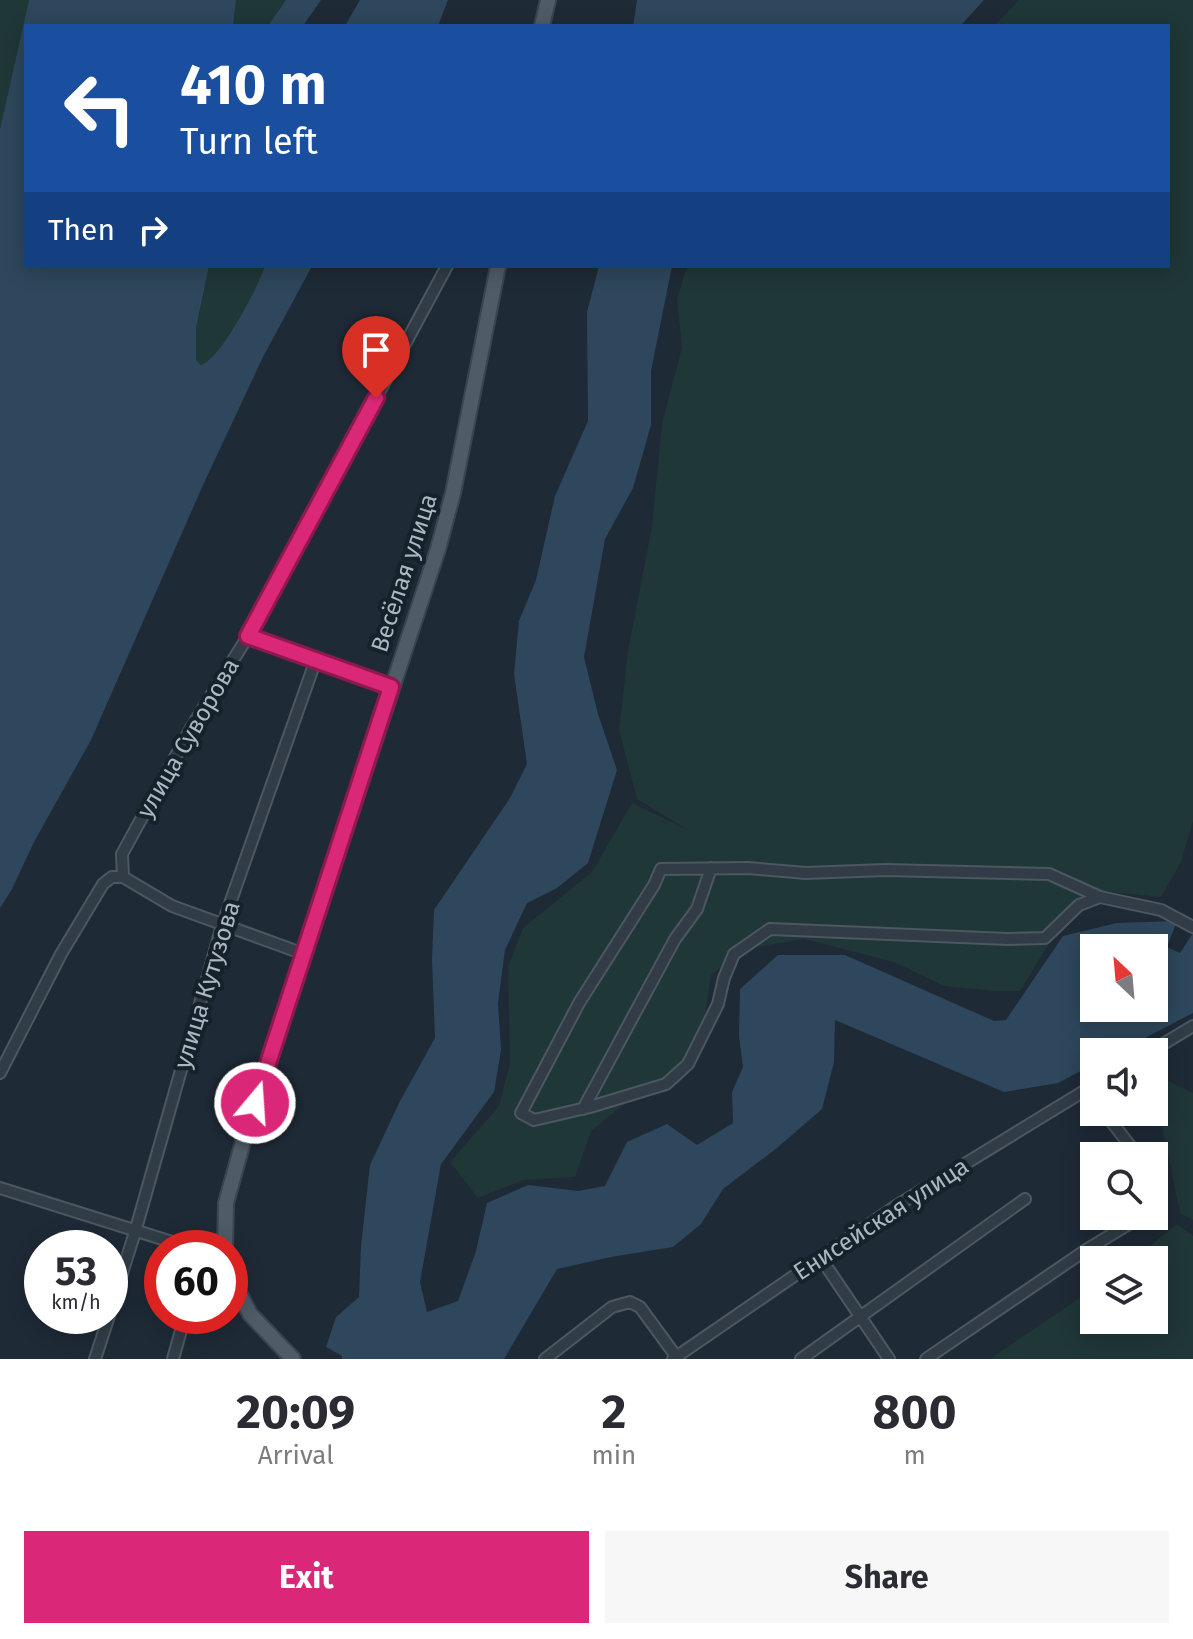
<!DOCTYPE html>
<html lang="en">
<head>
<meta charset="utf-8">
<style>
	:root { --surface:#fff; --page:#f7f7f7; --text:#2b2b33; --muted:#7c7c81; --accent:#db2777 }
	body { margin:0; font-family:"Fira Sans",sans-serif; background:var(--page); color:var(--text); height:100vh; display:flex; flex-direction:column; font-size:30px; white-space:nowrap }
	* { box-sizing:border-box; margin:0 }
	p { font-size:26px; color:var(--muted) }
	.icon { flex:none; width:44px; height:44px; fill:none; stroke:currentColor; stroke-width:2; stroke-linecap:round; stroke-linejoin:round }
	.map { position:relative; height:1359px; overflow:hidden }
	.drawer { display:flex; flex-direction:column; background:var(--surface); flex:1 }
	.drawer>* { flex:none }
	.guide { position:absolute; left:24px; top:24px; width:1146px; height:244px; border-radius:0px; box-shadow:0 4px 20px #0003; background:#1a4fa0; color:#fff; overflow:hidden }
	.needle { width:52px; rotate:334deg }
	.buttons { position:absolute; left:1080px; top:934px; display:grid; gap:16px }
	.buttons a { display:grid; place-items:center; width:88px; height:88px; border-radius:0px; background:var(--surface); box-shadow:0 4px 20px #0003; font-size:40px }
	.speed { position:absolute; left:24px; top:1230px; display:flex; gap:16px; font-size:40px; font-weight:700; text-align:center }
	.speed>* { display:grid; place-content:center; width:104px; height:104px; border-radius:50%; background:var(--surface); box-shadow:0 4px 20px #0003; line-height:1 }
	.speed small { font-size:20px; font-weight:400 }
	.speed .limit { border:12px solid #d22; background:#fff; color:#111 }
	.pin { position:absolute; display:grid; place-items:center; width:68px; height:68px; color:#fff; margin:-82px -34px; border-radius:50% 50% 50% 0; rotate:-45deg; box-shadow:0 0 8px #0007 }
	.pin .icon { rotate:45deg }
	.me { position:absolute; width:88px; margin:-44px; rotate:18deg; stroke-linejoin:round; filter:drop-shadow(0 0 6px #0008) }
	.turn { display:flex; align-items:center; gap:28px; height:168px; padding:0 24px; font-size:36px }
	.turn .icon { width:104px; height:104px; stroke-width:2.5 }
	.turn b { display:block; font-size:56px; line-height:68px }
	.then { display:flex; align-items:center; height:76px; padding:0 24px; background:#0003; gap:16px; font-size:30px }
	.eta { display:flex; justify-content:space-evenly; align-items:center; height:136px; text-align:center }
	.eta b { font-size:48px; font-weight:700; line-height:56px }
	.button { display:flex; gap:16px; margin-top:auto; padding:16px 24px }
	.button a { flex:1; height:92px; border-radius:0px; background:var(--accent); color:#fff; font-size:32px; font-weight:700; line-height:92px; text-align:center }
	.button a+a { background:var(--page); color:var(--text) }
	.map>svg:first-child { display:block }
</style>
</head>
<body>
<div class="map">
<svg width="1193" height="1359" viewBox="0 0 1193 1359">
	<rect width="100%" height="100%" fill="#1e2a36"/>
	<!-- green -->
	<path fill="#203737" d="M 0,0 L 29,0 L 0,129 Z
		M 236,0 L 286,0 L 268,26 L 233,26 Z
		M 1019,0 L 1193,0 L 1193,821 L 1181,862 L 1161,897 L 1100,891 L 1048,945 L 1020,991 L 996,991 L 944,986 L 894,962 L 804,939 L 750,948 L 711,975 L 699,1052 L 678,1084 L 633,1097 L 591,1131 L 575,1177 L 523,1180 L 478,1198 L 450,1162 L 499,1106 L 510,1063 L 508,967 L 523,928 L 592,872 L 632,803 L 686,829 L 637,799 L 619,730 L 628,651 L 652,526 L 662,423 L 682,348 L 677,299 L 687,266 L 1168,266 L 1168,26 L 994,26 Z
		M 209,266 L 265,266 C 258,288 221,359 201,365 L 196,361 L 196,328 Z
		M 1154,1074 L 1193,1093 L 1193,1220 L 1180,1213 L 1154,1085 Z
		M 1177,1224 L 1193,1236 L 1193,1359 L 990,1359 L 1094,1288 L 1094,1320 L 1154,1320 L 1154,1260 L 1132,1260 Z"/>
	<!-- water -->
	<path fill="#2e475c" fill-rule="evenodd" d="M 29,0 L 236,0 L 233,26 L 26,26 L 26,266 L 209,266 L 196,328 L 196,360 L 201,365 C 221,359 258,287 265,266 L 312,266 L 263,357 L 203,485 L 91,740 L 34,842 L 12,889 L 0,908 L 0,129 Z
		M 286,0 L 321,0 L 303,26 L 268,26 Z
		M 360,0 L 448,0 L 438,26 L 345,26 Z
		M 637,0 L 984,0 L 962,24 L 954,26 L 633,26 Z
		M 599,266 L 672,266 L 651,371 L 651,425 L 633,488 L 605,539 L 584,657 L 598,714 L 617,770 L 588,863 L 557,888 L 527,903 L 505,950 L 498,1003 L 501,1050 L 494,1092 L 441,1164 L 420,1282 L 427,1312 L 458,1301 L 476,1251 L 487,1203 L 528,1185 L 578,1191 L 605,1186 L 627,1142 L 667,1124 L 697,1145 L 733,1123 L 732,1092 L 743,1067 L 739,1036 L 740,989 L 778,955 L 845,955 L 994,1021 L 1006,1020 L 1063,936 L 1117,923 L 1177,921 L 1167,947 L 1180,953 L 1193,933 L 1193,1013 L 1118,1052 L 1094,1052 L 1094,1064 L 1058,1083 L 1004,1092 L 835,1020 L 834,1062 L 822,1109 L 777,1148 L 723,1189 L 701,1224 L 673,1247 L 611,1257 L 557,1269 L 504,1359 L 342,1359 L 342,1356 L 326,1347 L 336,1317 L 359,1297 L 361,1246 L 370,1165 L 399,1103 L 435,1038 L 432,959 L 434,910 L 510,798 L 527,764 L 514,674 L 519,621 L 536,580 L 555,496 L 588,421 L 587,312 ZM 1094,948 L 1154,948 L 1154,1008 L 1094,1008 Z"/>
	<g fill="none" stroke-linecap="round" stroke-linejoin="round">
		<defs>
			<path id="minor" d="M 248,636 L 357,677 L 391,687
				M 123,877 L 122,854 L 191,728 L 248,636 L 447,266
				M 123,877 L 172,906 L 304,954
				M 1100,897 L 1079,905 L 1045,938 L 1008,939 L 770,929 L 734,954 L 724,978 L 718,1004 L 688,1064 L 666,1084 L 590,1107 L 534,1120 L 521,1113 L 579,1003 L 654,885 L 661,869 L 748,868 L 806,873 L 885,870 L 1049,874 L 1100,897 L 1161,910 L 1193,927
				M 1150,1052 L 1193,1026
				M 0,1073 L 61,954 L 103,884 L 112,877 L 123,877
				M 583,1109 L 675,939 L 697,909 L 711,868
				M 1104,1112 L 1138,1156
				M 0,1188 L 191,1248
				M 209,1248 L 224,1236
				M 820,1257 L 889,1359
				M 110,1312 L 135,1232 L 222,926 L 315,662
				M 95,1359 L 109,1316
				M 173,1359 L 185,1316
				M 545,1359 L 612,1307 L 630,1302 L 640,1307 L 678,1359
				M 673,1359 L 896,1206 L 1094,1085
				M 801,1359 L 1025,1199
				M 926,1359 L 1086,1250 L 1142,1216"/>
			<path id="major" d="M 542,26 L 548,0
				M 225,1248 L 226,1203 L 246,1131 L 438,549 L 453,493 L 498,266
				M 230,1276 L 250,1314 L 293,1359"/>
		</defs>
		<!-- minor casing -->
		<use href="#minor" stroke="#4c5761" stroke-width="14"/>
		<!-- major casing -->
		<use href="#major" stroke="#3a454f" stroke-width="18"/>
		<!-- minor -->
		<use href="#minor" stroke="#313c46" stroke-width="10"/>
		<!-- major -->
		<use href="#major" stroke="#4f5b67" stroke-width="14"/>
	</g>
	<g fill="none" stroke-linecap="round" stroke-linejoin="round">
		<defs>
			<path id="route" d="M 255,1103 L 391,687 L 248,636 L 376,398"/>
		</defs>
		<!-- route casing -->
		<use href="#route" stroke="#8e194d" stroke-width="20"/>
		<!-- route -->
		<use href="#route" stroke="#db2777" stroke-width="14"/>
	</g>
	<g text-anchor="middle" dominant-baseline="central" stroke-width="8" stroke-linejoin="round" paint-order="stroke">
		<!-- street labels -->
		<g font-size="24" fill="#aab7c4" stroke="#17212a">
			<text transform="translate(404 573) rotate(-72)">Весёлая улица</text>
			<text transform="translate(188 738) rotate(-60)">улица Суворова</text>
			<text transform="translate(207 985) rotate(-73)">улица Кутузова</text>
			<text transform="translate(881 1219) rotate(-33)">Енисейская улица</text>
		</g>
	</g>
</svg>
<div class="buttons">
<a><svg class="needle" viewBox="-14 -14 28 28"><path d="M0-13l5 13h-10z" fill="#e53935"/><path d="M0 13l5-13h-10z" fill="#7c7c81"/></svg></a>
<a><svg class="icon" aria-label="sound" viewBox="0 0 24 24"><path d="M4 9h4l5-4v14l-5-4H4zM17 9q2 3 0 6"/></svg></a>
<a><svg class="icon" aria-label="search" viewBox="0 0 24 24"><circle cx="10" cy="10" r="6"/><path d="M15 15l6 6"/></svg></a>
<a><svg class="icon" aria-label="layers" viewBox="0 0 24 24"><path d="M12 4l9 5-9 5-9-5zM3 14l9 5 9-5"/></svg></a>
</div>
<div class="speed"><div>53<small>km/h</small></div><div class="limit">60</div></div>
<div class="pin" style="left:376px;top:398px;background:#d93025"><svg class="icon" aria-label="arrive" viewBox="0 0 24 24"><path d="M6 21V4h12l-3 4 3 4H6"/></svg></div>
<svg class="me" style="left:255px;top:1103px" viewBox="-20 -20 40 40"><circle r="17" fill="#db2777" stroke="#fff" stroke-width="3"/><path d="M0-11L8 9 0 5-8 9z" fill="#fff"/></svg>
<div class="guide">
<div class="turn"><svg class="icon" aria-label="left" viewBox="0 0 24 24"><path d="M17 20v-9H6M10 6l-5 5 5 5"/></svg><div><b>410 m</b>Turn left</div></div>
<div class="then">Then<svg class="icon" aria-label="right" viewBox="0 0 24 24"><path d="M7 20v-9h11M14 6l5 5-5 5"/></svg></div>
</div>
</div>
<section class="drawer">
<div class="eta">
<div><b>20:09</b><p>Arrival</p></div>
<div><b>2</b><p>min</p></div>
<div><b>800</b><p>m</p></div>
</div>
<div class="button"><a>Exit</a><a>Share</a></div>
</section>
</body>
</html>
